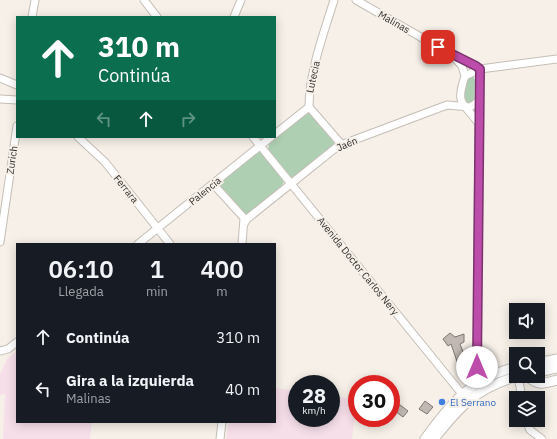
<!DOCTYPE html>
<html lang="es">
<head>
<meta charset="utf-8">
<style>
	:root { --surface:#171b24; --page:#242831; --text:#f1f3f6; --muted:#9ea1a6 }
	body { margin:0; font-family:"IBM Plex Sans",sans-serif; background:var(--page); color:var(--text); height:100vh; display:flex; flex-direction:column; font-size:15px; white-space:nowrap }
	* { box-sizing:border-box; margin:0 }
	p { font-size:13px; color:var(--muted) }
	.icon { flex:none; width:22px; height:22px; fill:none; stroke:currentColor; stroke-width:2; stroke-linecap:round; stroke-linejoin:round }
	.map { position:relative; flex:1; overflow:hidden }
	.panel { position:absolute; left:16px; top:243px; width:260px; height:180px; display:flex; flex-direction:column; background:var(--surface); border-radius:0px; box-shadow:0 2px 10px #0003 }
	.panel>* { flex:none }
	.banner { position:absolute; left:16px; top:16px; width:260px; height:122px; border-radius:0px; box-shadow:0 2px 10px #0003; background:#0b6e4f; color:#fff; overflow:hidden }
	.fabs { position:absolute; left:509px; top:303px; display:grid; gap:8px }
	.fabs a { display:grid; place-items:center; width:36px; height:36px; border-radius:0px; background:var(--surface); box-shadow:0 2px 10px #0003; font-size:20px }
	.speed { position:absolute; left:288px; top:375px; display:flex; gap:8px; font-size:20px; font-weight:700; text-align:center }
	.speed>* { display:grid; place-content:center; width:52px; height:52px; border-radius:50%; background:var(--surface); box-shadow:0 2px 10px #0003; line-height:1 }
	.speed small { font-size:10px; font-weight:400 }
	.speed .limit { border:6px solid #d22; background:#fff; color:#111 }
	.pin { position:absolute; display:grid; place-items:center; width:34px; height:34px; color:#fff; margin:-17px; border-radius:8px; box-shadow:0 2px 6px #0006 }
	.me { position:absolute; width:44px; margin:-22px; rotate:0deg; stroke-linejoin:round; filter:drop-shadow(0 0 3px #0008) }
	.turn { display:flex; align-items:center; gap:14px; height:84px; padding:0 16px; font-size:18px }
	.turn .icon { width:52px; height:52px; stroke-width:2.5 }
	.turn b { display:block; font-size:28px; line-height:34px }
	.lanes { display:flex; align-items:center; height:38px; padding:0 16px; background:#0003; justify-content:center; gap:20px; direction:ltr }
	.lanes .off { opacity:.35 }
	.eta { display:flex; justify-content:space-evenly; align-items:center; height:68px; text-align:center }
	.eta b { font-size:24px; font-weight:600; line-height:28px }
	ul { padding:0; list-style:none }
	li { display:flex; align-items:center; gap:12px; height:52px; padding:0 16px }
	li div { flex:1 }
	li b { display:block; font-size:15px }
	li em { font-style:normal }
	.map>svg:first-child { display:block }
</style>
</head>
<body>
<div class="map">
<svg width="557" height="439" viewBox="0 0 557 439">
	<rect width="100%" height="100%" fill="#f6f0e8"/>
	<!-- industrial -->
	<path fill="#f7dfea" d="M 17,351 L 17,422 L 92,422 L 90,439 L 3,439 L 5,394 L 0,395 L 0,374 L 7,359 Z
		M 275,388 L 297,391 L 297,418 L 331,418 L 331,396 L 357,399 L 352,439 L 226,439 L 229,422 L 275,422 Z"/>
	<!-- green -->
	<path fill="#aecfb2" d="M 473,76 L 475,80 L 474,102 L 471,106 L 463,103 L 463,92 L 467,78 Z
		M 309,113 L 311,114 L 333,139 L 334,144 L 294,178 L 291,177 L 268,149 L 269,144 L 305,114 Z
		M 258,151 L 262,153 L 284,182 L 281,187 L 245,215 L 218,185 Z"/>
	<!-- building -->
	<path fill="#c1b8b3" stroke="#7d7571" d="M 450,333 L 455,337 L 464,334 L 464,342 L 460,344 L 469,367 L 460,370 L 451,344 L 448,346 L 443,339 Z
		M 391,398 L 408,411 L 403,417 L 391,408 Z
		M 425,401 L 433,407 L 427,414 L 419,409 Z"/>
	<g fill="none" stroke-linecap="round" stroke-linejoin="round">
		<defs>
			<path id="minor" d="M 144,0 L 157,17
				M 334,0 C 324,33 309,72 309,107 L 342,145
				M 356,0 L 452,55 L 462,66 L 465,76
				M 32,17 L 35,0
				M 234,17 L 241,0
				M 456,56 L 480,69
				M 0,78 L 17,85
				M 0,99 L 17,100
				M 479,124 C 463,101 455,106 465,76 L 480,69 L 557,59
				M 275,134 L 309,107
				M 78,137 L 105,162 L 170,244
				M 253,137 L 462,394
				M 213,184 L 244,218 L 242,244
				M 244,224 L 247,219 L 338,146 L 447,105 L 470,107 L 475,104 L 479,100
				M 0,242 L 17,126
				M 138,244 L 271,137
				M 0,351 L 8,349 L 17,342
				M 518,376 L 522,398
				M 477,382 L 479,100 L 480,69
				M 526,420 L 530,430 L 542,439
				M 220,439 L 222,422"/>
			<path id="major" d="M 538,363 L 557,359
				M 538,372 L 557,368
				M 527,376 C 539,386 542,384 557,380
				M 425,439 C 451,403 471,378 516,367
				M 434,439 C 460,406 476,388 518,376"/>
		</defs>
		<!-- minor casing -->
		<use href="#minor" stroke="#c4beb7" stroke-width="9"/>
		<!-- major casing -->
		<use href="#major" stroke="#c4beb7" stroke-width="11"/>
		<!-- minor -->
		<use href="#minor" stroke="#fff" stroke-width="7"/>
		<!-- major -->
		<use href="#major" stroke="#fff" stroke-width="9"/>
	</g>
	<g fill="none" stroke-linecap="round" stroke-linejoin="round">
		<defs>
			<path id="route" d="M 438,47 L 476,66 L 480,69 L 477,367"/>
		</defs>
		<!-- route casing -->
		<use href="#route" stroke="#7b326e" stroke-width="10"/>
		<!-- route -->
		<use href="#route" stroke="#bd4daa" stroke-width="7"/>
	</g>
	<!-- markers -->
	<circle fill="#3f7fe0" stroke="#f6f0e8" stroke-width="1.5" cx="442" cy="402" r="4"/>
	<g text-anchor="middle" dominant-baseline="central" stroke-width="4" stroke-linejoin="round" paint-order="stroke">
		<!-- street labels -->
		<g font-size="10" fill="#302d2b" stroke="#f6f0e8">
			<text transform="translate(394 22) rotate(30)">Malinas</text>
			<text transform="translate(313 77) rotate(-78)">Lutecia</text>
			<text transform="translate(347 144) rotate(-23)">Jaén</text>
			<text transform="translate(12 160) rotate(-82)">Zurich</text>
			<text transform="translate(126 189) rotate(51)">Ferrara</text>
			<text transform="translate(205 191) rotate(-39)">Palencia</text>
			<text transform="translate(358 266) rotate(51)">Avenida Doctor Carlos Nery</text>
		</g>
		<!-- shop labels -->
		<g font-size="10" fill="#366cbe" stroke="#f6f0e8" text-anchor="start">
			<text x="450" y="402">El Serrano</text>
		</g>
	</g>
</svg>
<div class="fabs">
<a><svg class="icon" aria-label="sound" viewBox="0 0 24 24"><path d="M4 9h4l5-4v14l-5-4H4zM17 9q2 3 0 6"/></svg></a>
<a><svg class="icon" aria-label="search" viewBox="0 0 24 24"><circle cx="10" cy="10" r="6"/><path d="M15 15l6 6"/></svg></a>
<a><svg class="icon" aria-label="layers" viewBox="0 0 24 24"><path d="M12 4l9 5-9 5-9-5zM3 14l9 5 9-5"/></svg></a>
</div>
<div class="speed"><div>28<small>km/h</small></div><div class="limit">30</div></div>
<div class="pin" style="left:438px;top:47px;background:#d93025"><svg class="icon" aria-label="arrive" viewBox="0 0 24 24"><path d="M6 21V4h12l-3 4 3 4H6"/></svg></div>
<svg class="me" style="left:477px;top:367px" viewBox="-20 -20 40 40"><circle r="19" fill="#fff"/><path d="M0-13L10 11 0 6-10 11z" fill="#bd4daa"/></svg>
<div class="banner">
<div class="turn"><svg class="icon" aria-label="ahead" viewBox="0 0 24 24"><path d="M12 20V5M6 11l6-6 6 6"/></svg><div><b>310 m</b>Continúa</div></div>
<div class="lanes"><svg class="icon off" aria-label="left" viewBox="0 0 24 24"><path d="M17 20v-9H6M10 6l-5 5 5 5"/></svg><svg class="icon" aria-label="ahead" viewBox="0 0 24 24"><path d="M12 20V5M6 11l6-6 6 6"/></svg><svg class="icon off" aria-label="right" viewBox="0 0 24 24"><path d="M7 20v-9h11M14 6l5 5-5 5"/></svg></div>
</div>
<section class="panel">
<div class="eta">
<div><b>06:10</b><p>Llegada</p></div>
<div><b>1</b><p>min</p></div>
<div><b>400</b><p>m</p></div>
</div>
<ul>
<li><svg class="icon" aria-label="ahead" viewBox="0 0 24 24"><path d="M12 20V5M6 11l6-6 6 6"/></svg><div><b>Continúa</b></div><em>310 m</em></li>
<li><svg class="icon" aria-label="left" viewBox="0 0 24 24"><path d="M17 20v-9H6M10 6l-5 5 5 5"/></svg><div><b>Gira a la izquierda</b><p>Malinas</p></div><em>40 m</em></li>
</ul>
</section>
</div>
</body>
</html>
